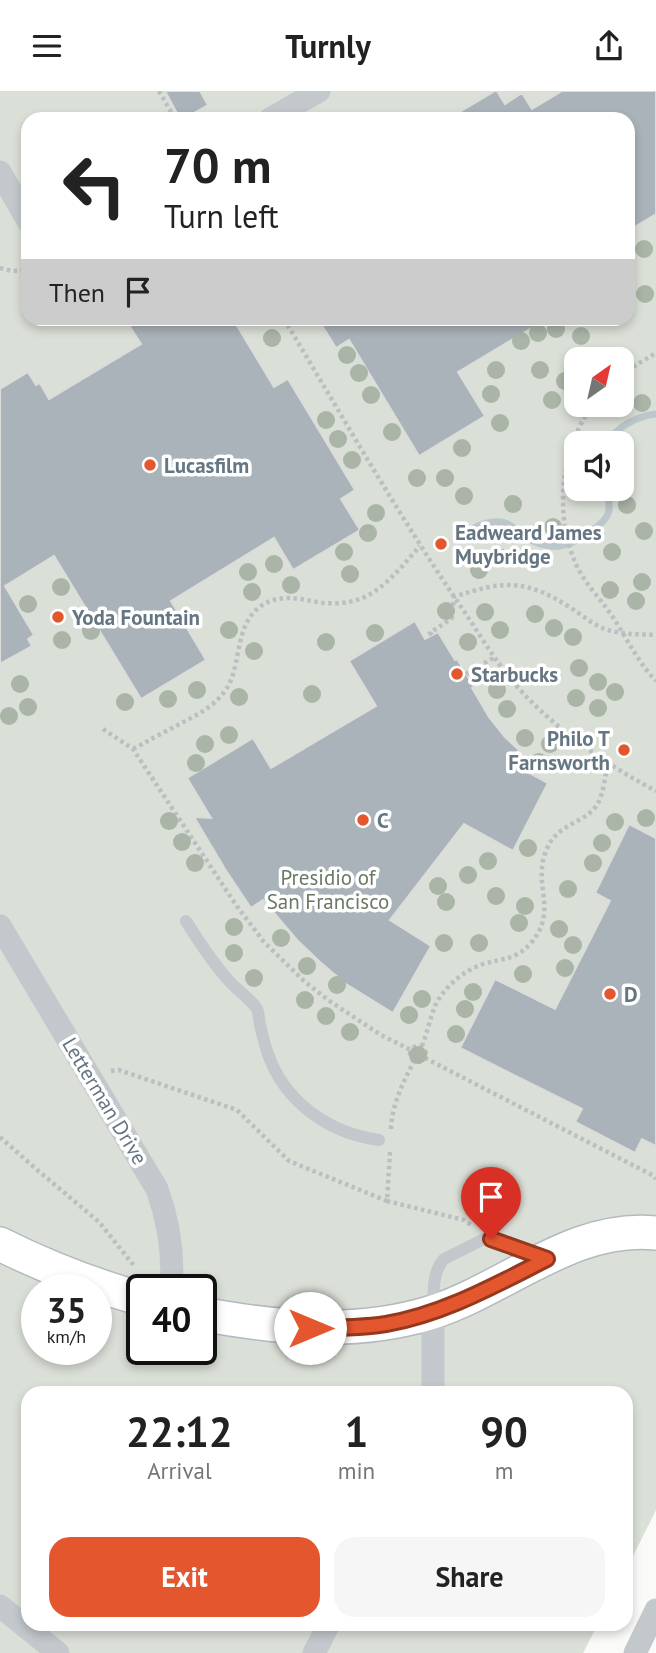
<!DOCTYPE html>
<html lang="en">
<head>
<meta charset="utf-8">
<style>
	:root { --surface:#fff; --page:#f6f6f6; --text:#222; --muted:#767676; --accent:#e4572e }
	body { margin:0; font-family:"PT Sans",sans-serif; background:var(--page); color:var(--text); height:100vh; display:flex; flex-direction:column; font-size:26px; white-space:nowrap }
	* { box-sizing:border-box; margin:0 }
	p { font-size:23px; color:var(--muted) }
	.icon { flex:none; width:38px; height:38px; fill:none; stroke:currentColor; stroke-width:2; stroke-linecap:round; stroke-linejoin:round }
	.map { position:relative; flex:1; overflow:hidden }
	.side { position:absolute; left:21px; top:1295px; width:612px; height:245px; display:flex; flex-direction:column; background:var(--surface); border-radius:21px; box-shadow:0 4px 10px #0003 }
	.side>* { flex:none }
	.top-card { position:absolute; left:21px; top:21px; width:614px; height:214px; border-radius:21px; box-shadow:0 4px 10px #0003; background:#fff; color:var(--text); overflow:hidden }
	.needle { width:46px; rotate:34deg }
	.buttons { position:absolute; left:564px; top:256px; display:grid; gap:14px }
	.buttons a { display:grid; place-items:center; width:70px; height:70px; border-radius:14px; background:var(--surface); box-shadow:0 4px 10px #0003; font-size:35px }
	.speed { position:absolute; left:21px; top:1183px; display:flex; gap:14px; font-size:35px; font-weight:700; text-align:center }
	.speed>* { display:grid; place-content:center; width:91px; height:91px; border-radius:50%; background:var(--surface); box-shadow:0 4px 10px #0003; line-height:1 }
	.speed small { font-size:18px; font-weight:400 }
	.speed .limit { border:4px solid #111; border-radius:10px; background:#fff; color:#111 }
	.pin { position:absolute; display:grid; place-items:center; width:60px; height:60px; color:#fff; margin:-72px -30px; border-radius:50% 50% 50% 0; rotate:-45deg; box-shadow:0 0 7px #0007 }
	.pin .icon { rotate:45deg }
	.me { position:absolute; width:77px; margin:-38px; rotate:90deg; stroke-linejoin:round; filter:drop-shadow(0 0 5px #0008) }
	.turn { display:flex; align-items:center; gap:24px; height:147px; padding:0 28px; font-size:32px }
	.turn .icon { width:91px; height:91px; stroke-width:2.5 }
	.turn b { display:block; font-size:49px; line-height:60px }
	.then { display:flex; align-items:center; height:66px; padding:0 28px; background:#0003; gap:14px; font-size:26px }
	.eta { display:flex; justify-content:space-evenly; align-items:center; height:119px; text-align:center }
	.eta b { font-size:42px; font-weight:700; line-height:49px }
	.primary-button { display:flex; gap:14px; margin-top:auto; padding:14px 28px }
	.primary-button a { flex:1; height:80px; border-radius:21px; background:var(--accent); color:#fff; font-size:28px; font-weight:700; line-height:80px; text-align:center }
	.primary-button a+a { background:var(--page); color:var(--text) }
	header { display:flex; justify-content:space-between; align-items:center; height:91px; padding:0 28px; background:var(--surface); font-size:32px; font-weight:700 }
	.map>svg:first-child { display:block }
</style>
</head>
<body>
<header><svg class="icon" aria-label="menu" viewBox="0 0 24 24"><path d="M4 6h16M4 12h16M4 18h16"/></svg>Turnly<svg class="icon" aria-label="share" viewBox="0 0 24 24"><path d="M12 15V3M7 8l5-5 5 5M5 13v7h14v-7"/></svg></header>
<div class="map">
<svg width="656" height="1562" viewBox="0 0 656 1562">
	<rect width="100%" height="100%" fill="#fafaf8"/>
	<!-- green -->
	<path fill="#dadfd7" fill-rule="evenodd" d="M 0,0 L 656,0 L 656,1419 L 627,1477 L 626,1302 L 28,1302 L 28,1533 L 598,1533 L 583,1562 L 0,1562 ZM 28,28 L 628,28 L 628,228 L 28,228 ZM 576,268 L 621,268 L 621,313 L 576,313 ZM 576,352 L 621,352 L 621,397 L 576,397 ZM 37,1199 L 96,1199 L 96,1258 L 37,1258 ZM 142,1199 L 201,1199 L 201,1258 L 142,1258 Z"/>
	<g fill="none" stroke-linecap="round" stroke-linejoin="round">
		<!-- stream -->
		<path stroke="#bbc7cb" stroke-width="7" d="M 608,352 C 617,335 638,325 656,323
			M 465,441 C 477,436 488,429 501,431 C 511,432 516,440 524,445 C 551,462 568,457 593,439 C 611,426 612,419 606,397"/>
	</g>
	<!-- building -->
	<path fill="#aab3b9" stroke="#dcdcda" stroke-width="2" d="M 165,0 L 200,0 L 208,14 L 183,28 L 180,28 Z
		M 495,0 L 497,0 L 505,13 L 522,2 L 532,18 L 562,0 L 656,0 L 656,123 L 628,140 L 628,28 L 448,28 Z
		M 125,228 L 233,228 L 274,296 L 288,288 L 355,399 L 341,408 L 360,439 L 293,479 L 274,447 L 171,510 L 206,569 L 141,608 L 54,465 L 5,495 L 34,544 L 28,548 L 32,555 L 0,573 L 0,298 L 28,281 L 36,294 L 40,292 L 49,308 L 141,253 Z
		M 318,228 L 547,228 L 458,281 L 485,325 L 419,365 L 349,249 L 336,257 Z
		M 415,530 L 425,548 L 438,541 L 455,569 L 457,568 L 474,596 L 472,597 L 489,626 L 505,646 L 519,659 L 509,671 L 548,692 L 513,760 L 464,733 L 390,829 L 431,855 L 393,922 L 346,893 L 320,871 L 297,849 L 263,809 L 251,817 L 225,778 L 194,726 L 211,727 L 187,687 L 253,647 L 271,677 L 376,615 L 349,570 Z
		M 629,733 L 656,747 L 656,1055 L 642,1048 L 635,1062 L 575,1031 L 582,1018 L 460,957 L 495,888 L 555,918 L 610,810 L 595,802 Z"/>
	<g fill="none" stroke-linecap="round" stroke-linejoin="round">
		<defs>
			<path id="secondary" d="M 0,1153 C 46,1176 92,1194 142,1208
				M 201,1223 C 278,1237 357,1245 433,1221 C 507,1197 574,1133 656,1142"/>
		</defs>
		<!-- secondary casing -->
		<use href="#secondary" stroke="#b3babf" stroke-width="36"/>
		<!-- path -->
		<path stroke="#bbbfc2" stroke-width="4.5" stroke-dasharray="3.5 3.5" stroke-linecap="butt" d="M 159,0 L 175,28
			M 0,177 L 12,180 L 28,179
			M 284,228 C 341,323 396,420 459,513 C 476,537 491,564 510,587 C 545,631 606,674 656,700
			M 621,283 L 656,262
			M 593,313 C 561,358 554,420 575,471 C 583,490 597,504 608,519 C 625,543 636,569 656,590
			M 432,544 L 430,542 L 452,527 L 454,506 C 504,489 526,488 571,517 C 580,523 589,530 598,535 C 616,544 636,543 656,544
			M 466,583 L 495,566
			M 103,638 L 133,658 L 236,814 L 264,851 L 304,890 L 328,909 L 381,944 L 411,959
			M 133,658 C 148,650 162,642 176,635 C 196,624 214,617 227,597 C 242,572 234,534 261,515 C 281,501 302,509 323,512 C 335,513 349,512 360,508 C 384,499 403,474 420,455
			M410 963a8 8 0 1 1 16 0a8 8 0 1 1-16 0Z
			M 422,955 C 427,942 430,928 435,915 C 444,896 463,880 483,873 C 503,867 516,869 531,852 C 559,819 532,795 546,760 C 556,732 583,734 597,714 C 604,702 605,685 608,672
			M 425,967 L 654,1085 L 656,1088
			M 111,980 L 119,979 L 237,1019 L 289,1070 L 387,1110
			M 391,1038 C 392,1013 403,992 414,970
			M 0,1046 L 36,1078 L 99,1131 L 135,1176
			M 390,1061 L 387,1110 L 464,1129 L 471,1134"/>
		<!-- lane -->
		<path stroke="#c3c8cc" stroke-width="12" d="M 186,830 C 199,851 213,872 230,891 C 237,899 252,909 257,918 C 259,922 259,929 260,934 C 262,942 264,951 267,960 C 283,1010 328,1042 379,1049
			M 433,1218 C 434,1201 432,1181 444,1168 L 484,1148 L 499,1150 L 540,1165"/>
		<!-- street -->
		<path stroke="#c3c8cc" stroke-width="23" d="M 270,28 L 319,0
			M 0,81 L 28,130
			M 0,835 L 157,1098 C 169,1131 174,1164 171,1199
			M 433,1221 L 433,1302
			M 0,1515 L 58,1562
			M 314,1562 L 329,1533
			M 635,1562 L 656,1519"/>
		<!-- secondary -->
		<use href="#secondary" stroke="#fff" stroke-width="33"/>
	</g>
	<!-- trees -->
	<g fill="#aab4a7">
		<circle cx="644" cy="158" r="9"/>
		<circle cx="645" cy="203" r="9"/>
		<circle cx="556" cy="238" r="9"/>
		<circle cx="538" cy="242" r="9"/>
		<circle cx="581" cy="245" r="9"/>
		<circle cx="272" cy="247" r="9"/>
		<circle cx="521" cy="250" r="9"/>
		<circle cx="347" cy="264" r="9"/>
		<circle cx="496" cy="279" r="9"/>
		<circle cx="540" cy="279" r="9"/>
		<circle cx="359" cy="282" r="9"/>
		<circle cx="565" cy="290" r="9"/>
		<circle cx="491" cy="303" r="9"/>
		<circle cx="371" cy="304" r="9"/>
		<circle cx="552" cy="309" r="9"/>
		<circle cx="642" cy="312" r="9"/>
		<circle cx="326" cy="329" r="9"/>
		<circle cx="500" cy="332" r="9"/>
		<circle cx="392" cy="341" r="9"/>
		<circle cx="338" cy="348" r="9"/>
		<circle cx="462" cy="357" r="9"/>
		<circle cx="352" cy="369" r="9"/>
		<circle cx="417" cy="387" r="9"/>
		<circle cx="445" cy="387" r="9"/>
		<circle cx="464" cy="405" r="9"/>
		<circle cx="513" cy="413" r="9"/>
		<circle cx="627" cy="414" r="9"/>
		<circle cx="376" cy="422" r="9"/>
		<circle cx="553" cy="436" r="9"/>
		<circle cx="644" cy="440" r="9"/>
		<circle cx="368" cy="442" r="9"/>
		<circle cx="344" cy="461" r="9"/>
		<circle cx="612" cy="461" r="9"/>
		<circle cx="503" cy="467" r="9"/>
		<circle cx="274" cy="473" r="9"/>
		<circle cx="479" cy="479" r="9"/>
		<circle cx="248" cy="481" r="9"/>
		<circle cx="350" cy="483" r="9"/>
		<circle cx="642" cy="491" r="9"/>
		<circle cx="291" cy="494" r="9"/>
		<circle cx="61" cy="496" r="9"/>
		<circle cx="610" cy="499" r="9"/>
		<circle cx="252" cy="501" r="9"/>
		<circle cx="636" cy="510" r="9"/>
		<circle cx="28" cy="513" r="9"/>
		<circle cx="446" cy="520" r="9"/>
		<circle cx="485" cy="521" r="9"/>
		<circle cx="535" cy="523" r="9"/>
		<circle cx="554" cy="537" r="9"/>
		<circle cx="229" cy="539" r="9"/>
		<circle cx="500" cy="539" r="9"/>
		<circle cx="91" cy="540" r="9"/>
		<circle cx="375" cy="542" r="9"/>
		<circle cx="573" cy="546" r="9"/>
		<circle cx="62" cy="549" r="9"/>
		<circle cx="326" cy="551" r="9"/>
		<circle cx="468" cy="551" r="9"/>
		<circle cx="254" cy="560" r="9"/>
		<circle cx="579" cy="577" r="9"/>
		<circle cx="598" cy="591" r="9"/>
		<circle cx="20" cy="593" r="9"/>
		<circle cx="197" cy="599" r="9"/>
		<circle cx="497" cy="599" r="9"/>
		<circle cx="615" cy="601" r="9"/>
		<circle cx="312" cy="603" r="9"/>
		<circle cx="239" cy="606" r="9"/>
		<circle cx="576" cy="607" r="9"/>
		<circle cx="168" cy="608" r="9"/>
		<circle cx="125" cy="611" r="9"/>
		<circle cx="28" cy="616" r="9"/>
		<circle cx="598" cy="617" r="9"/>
		<circle cx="507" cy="618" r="9"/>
		<circle cx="9" cy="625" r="9"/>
		<circle cx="229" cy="644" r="9"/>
		<circle cx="525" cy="647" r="9"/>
		<circle cx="205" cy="653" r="9"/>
		<circle cx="550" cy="653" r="9"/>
		<circle cx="539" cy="671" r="9"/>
		<circle cx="196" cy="672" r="9"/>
		<circle cx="646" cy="727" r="9"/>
		<circle cx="169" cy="730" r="9"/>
		<circle cx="615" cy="731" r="9"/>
		<circle cx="182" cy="751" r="9"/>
		<circle cx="602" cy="752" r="9"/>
		<circle cx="528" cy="757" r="9"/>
		<circle cx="488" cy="770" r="9"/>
		<circle cx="195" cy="772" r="9"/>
		<circle cx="593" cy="772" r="9"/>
		<circle cx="468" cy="784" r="9"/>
		<circle cx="438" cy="795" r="9"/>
		<circle cx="568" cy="798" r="9"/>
		<circle cx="496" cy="805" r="9"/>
		<circle cx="446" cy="811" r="9"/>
		<circle cx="525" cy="815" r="9"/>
		<circle cx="519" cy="832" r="9"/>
		<circle cx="234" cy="836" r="9"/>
		<circle cx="559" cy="838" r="9"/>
		<circle cx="281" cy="847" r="9"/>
		<circle cx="444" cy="852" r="9"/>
		<circle cx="479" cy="852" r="9"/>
		<circle cx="573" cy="854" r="9"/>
		<circle cx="234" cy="862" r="9"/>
		<circle cx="307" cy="875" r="9"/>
		<circle cx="565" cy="877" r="9"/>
		<circle cx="523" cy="883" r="9"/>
		<circle cx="254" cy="887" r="9"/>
		<circle cx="337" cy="894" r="9"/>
		<circle cx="473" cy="901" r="9"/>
		<circle cx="422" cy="908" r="9"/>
		<circle cx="305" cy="909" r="9"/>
		<circle cx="465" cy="918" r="9"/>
		<circle cx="409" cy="924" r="9"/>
		<circle cx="326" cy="925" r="9"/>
		<circle cx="350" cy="941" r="9"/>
		<circle cx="456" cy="943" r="9"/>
		<circle cx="418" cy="964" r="9"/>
	</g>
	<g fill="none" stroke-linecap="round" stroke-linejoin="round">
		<defs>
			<path id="route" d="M 310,1237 C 336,1237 361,1237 386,1233 C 444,1223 495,1194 547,1168 L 491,1148"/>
		</defs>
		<!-- route casing -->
		<use href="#route" stroke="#94391e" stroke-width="18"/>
		<!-- route -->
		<use href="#route" stroke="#e4572e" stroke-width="12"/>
	</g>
	<!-- markers -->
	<g fill="#e4572e" stroke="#fff" stroke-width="2.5">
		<circle cx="150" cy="374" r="7"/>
		<circle cx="441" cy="453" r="7"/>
		<circle cx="58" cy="526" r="7"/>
		<circle cx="457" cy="583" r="7"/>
		<circle cx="624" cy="659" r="7"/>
		<circle cx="363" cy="729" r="7"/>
		<circle cx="610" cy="903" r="7"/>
	</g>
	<g text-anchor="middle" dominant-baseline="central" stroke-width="7" stroke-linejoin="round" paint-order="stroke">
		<!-- poi labels -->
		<g font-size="21" font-weight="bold" fill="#657683" stroke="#fff" text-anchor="start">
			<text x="164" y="374">Lucasfilm</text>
			<text x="455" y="441">Eadweard James<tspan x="455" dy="24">Muybridge</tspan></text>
			<text x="72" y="526">Yoda Fountain</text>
			<text x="471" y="583">Starbucks</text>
			<text x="610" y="647" text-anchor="end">Philo T<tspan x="610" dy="24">Farnsworth</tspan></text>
			<text x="377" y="729">C</text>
			<text x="624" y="903">D</text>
		</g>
		<!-- park labels -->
		<g font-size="21" fill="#687a64" stroke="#fff">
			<text x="328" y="786">Presidio of<tspan x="328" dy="24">San Francisco</tspan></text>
		</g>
		<!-- street labels -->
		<g font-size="21" fill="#657683" stroke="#fff">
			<text transform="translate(105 1010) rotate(59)">Letterman Drive</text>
		</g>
	</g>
</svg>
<div class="buttons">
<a><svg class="needle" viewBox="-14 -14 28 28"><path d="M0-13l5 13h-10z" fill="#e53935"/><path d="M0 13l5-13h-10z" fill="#767676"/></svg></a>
<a><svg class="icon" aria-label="sound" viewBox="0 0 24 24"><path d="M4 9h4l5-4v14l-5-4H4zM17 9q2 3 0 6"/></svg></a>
</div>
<div class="speed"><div>35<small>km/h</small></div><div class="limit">40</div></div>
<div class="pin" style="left:491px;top:1148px;background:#d93025"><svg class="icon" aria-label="arrive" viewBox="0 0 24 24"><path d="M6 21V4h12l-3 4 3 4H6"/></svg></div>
<svg class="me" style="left:310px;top:1237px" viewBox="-20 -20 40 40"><circle r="19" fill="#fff"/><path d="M0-13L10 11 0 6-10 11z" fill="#e4572e"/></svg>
<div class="top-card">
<div class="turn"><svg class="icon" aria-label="left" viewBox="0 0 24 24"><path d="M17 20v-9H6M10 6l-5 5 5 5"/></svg><div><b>70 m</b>Turn left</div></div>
<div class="then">Then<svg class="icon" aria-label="arrive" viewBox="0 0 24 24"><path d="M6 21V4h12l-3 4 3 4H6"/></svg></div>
</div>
<section class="side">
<div class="eta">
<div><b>22:12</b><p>Arrival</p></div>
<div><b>1</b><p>min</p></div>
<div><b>90</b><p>m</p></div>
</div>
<div class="primary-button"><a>Exit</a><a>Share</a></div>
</section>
</div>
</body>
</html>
